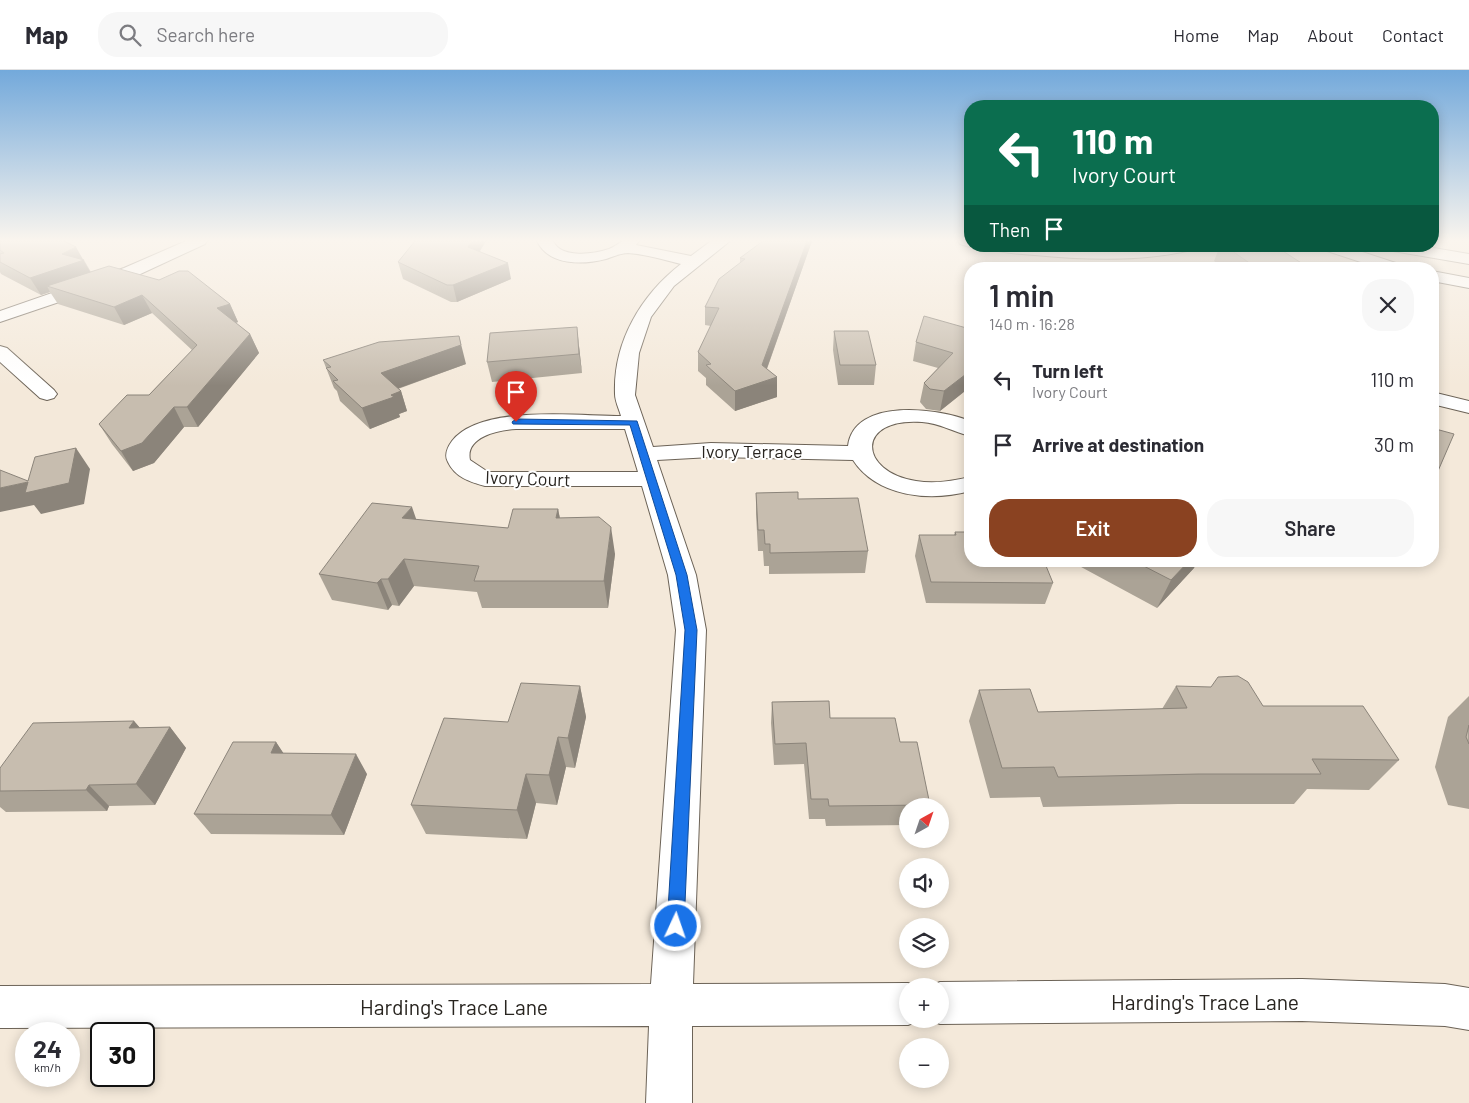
<!DOCTYPE html>
<html lang="en">
<head>
<meta charset="utf-8">
<style>
	:root { --surface:#fff; --page:#f7f7f7; --text:#2b2b33; --muted:#7c7c81; --line:#e1e1e2; --accent:#8a4221 }
	body { margin:0; font-family:Barlow,sans-serif; background:var(--page); color:var(--text); height:100vh; display:flex; flex-direction:column; font-size:19px; white-space:nowrap }
	* { box-sizing:border-box; margin:0 }
	p { font-size:16px; color:var(--muted) }
	.icon { flex:none; width:28px; height:28px; fill:none; stroke:currentColor; stroke-width:2; stroke-linecap:round; stroke-linejoin:round }
	.map { position:relative; flex:1; overflow:hidden }
	.panel { position:absolute; left:964px; top:192px; width:475px; height:305px; display:flex; flex-direction:column; background:var(--surface); border-radius:20px; box-shadow:0 2px 12px #0003 }
	.panel>* { flex:none }
	.hud { position:absolute; left:964px; top:30px; width:475px; height:152px; border-radius:20px; box-shadow:0 2px 12px #0003; background:#0b6e4f; color:#fff; overflow:hidden }
	.needle { width:32px; rotate:40deg }
	.buttons { position:absolute; left:899px; top:728px; display:grid; gap:10px }
	.buttons a { display:grid; place-items:center; width:50px; height:50px; border-radius:50%; background:var(--surface); box-shadow:0 2px 12px #0003; font-size:25px }
	.speed { position:absolute; left:15px; top:952px; display:flex; gap:10px; font-size:25px; font-weight:700; text-align:center }
	.speed>* { display:grid; place-content:center; width:65px; height:65px; border-radius:50%; background:var(--surface); box-shadow:0 2px 12px #0003; line-height:1 }
	.speed small { font-size:12px; font-weight:400 }
	.speed .limit { border:2px solid #111; border-radius:8px; background:#fff; color:#111 }
	.pin { position:absolute; display:grid; place-items:center; width:42px; height:42px; color:#fff; margin:-51px -21px; border-radius:50% 50% 50% 0; rotate:-45deg; box-shadow:0 0 5px #0007 }
	.pin .icon { rotate:45deg }
	.me { position:absolute; width:55px; margin:-28px; rotate:3deg; stroke-linejoin:round; filter:drop-shadow(0 0 4px #0008) }
	.turn { display:flex; align-items:center; gap:18px; height:105px; padding:0 25px; font-size:22px }
	.turn .icon { width:65px; height:65px; stroke-width:2.5 }
	.turn b { display:block; font-size:35px; line-height:42px }
	.then { display:flex; align-items:center; height:48px; padding:0 25px; background:#0003; gap:10px; font-size:19px }
	.round { display:grid; place-items:center; flex:none; width:52px; height:52px; border-radius:20px; background:var(--page) }
	.headline { display:flex; align-items:center; justify-content:space-between; height:85px; padding:0 25px }
	h1 { font-size:30px; font-weight:600; line-height:38px }
	.cta { display:flex; gap:10px; margin-top:auto; padding:10px 25px }
	.cta a { flex:1; height:58px; border-radius:20px; background:var(--accent); color:#fff; font-size:20px; font-weight:600; line-height:58px; text-align:center }
	.cta a+a { background:var(--page); color:var(--text) }
	ul { padding:0; list-style:none }
	li { display:flex; align-items:center; gap:15px; height:65px; padding:0 25px }
	li div { flex:1 }
	li b { display:block; font-size:19px }
	li em { font-style:normal }
	header { display:flex; align-items:center; gap:30px; box-sizing:border-box; height:70px; padding:0 25px; background:var(--surface); border-bottom:1px solid var(--line) }
	header strong { font-size:24px }
	nav { display:flex; gap:28px; margin-inline-start:auto; font-size:18px }
	.search { width:350px; height:45px; background:var(--page); display:flex; align-items:center; gap:12px; box-sizing:border-box; padding:0 18px; border-radius:20px; color:var(--muted); font-size:19px }
	.map>svg:first-child { display:block }
</style>
</head>
<body>
<header>
<strong>Map</strong>
<div class="search"><svg class="icon" aria-label="search" viewBox="0 0 24 24"><circle cx="10" cy="10" r="6"/><path d="M15 15l6 6"/></svg>Search here</div>
<nav><a>Home</a><a>Map</a><a>About</a><a>Contact</a></nav>
</header>
<div class="map">
<svg width="1469" height="1033" viewBox="0 0 1469 1033">
	<rect width="100%" height="100%" fill="#f4e9da"/>
	<g fill="none" stroke-linecap="round" stroke-linejoin="round">
		<defs>
			<path id="minor" d="M 186,171 L 207,171 L 205,174 L 136,206 L 0,252 L 0,241 L 124,198 Z
				M 537,171 L 553,171 C 561,189 594,184 609,179 C 614,177 619,173 623,171 C 628,170 635,171 639,171 L 636,175 L 691,186 L 711,171 L 730,171 L 674,216 L 651,247 L 639,283 L 635,325 L 653,377 L 711,373 L 848,376 C 854,327 939,338 970,351 L 970,366 C 954,362 939,353 922,352 C 855,347 858,402 916,411 C 935,414 952,411 970,407 L 970,421 C 930,432 877,427 853,390 L 711,387 L 657,390 L 696,505 L 706,560 L 693,914 L 908,913 L 916,916 L 908,916 L 908,949 L 923,949 L 908,955 L 692,956 L 692,1033 L 646,1033 L 649,956 L 0,958 L 0,916 L 651,914 L 676,560 L 668,505 L 642,416 L 485,416 C 470,412 455,407 448,392 C 444,385 447,378 452,371 C 481,334 577,346 621,346 C 619,339 615,331 615,324 C 613,272 641,225 681,194 C 664,190 645,184 628,183 C 621,183 612,187 606,189 C 583,195 549,196 537,171 ZM 516,359 L 625,359 L 638,402 L 488,402 L 470,390 C 465,367 498,360 516,359 Z
				M 958,171 L 970,171 L 970,176 L 972,176 L 970,177 L 960,174 Z
				M 987,176 L 1092,178 L 1198,176 L 1196,179 C 1144,192 1087,190 1035,185 C 1020,184 1004,183 989,179 Z
				M 1319,176 L 1344,176 L 1405,196 L 1407,199 L 1382,199 L 1321,179 Z
				M 1385,176 L 1422,176 L 1469,184 L 1469,194 L 1393,181 L 1387,179 Z
				M 1432,201 L 1469,208 L 1469,218 L 1432,211 Z
				M 0,276 L 7,278 L 54,320 L 57,324 L 54,328 L 47,330 L 40,328 L 0,292 Z
				M 1432,322 L 1469,331 L 1469,343 L 1432,334 Z
				M 1302,909 L 1445,914 L 1469,918 L 1469,960 L 1445,956 L 1302,951 L 940,954 L 927,949 L 940,949 L 940,916 L 930,916 L 940,912 Z"/>
		</defs>
		<!-- minor casing -->
		<use href="#minor" stroke="#6c6357" stroke-width="2"/>
		<!-- minor -->
		<use href="#minor" fill="#fff" fill-rule="evenodd"/>
	</g>
	<!-- wall -->
	<path fill="#aba396" d="M 0,171 L 84,190 L 91,202 L 230,234 L 238,252 L 236,253 L 250,264 L 259,283 L 198,357 L 184,357 L 154,393 L 133,401 L 112,374 L 99,354 L 149,325 L 192,280 L 152,243 L 124,255 L 58,234 L 50,222 L 41,225 L 1,204 L 0,202 Z
		M 415,171 L 486,171 L 480,181 L 511,209 L 457,232 L 451,232 L 403,209 L 398,192 Z
		M 763,171 L 812,171 L 767,299 L 777,307 L 777,327 L 735,341 L 706,315 L 706,308 L 698,301 L 698,282 L 711,256 L 705,255 L 705,237 L 740,193 L 740,188 Z
		M 1220,176 L 1275,176 L 1306,196 L 1305,199 L 1225,199 L 1214,191 Z
		M 970,259 L 970,317 L 940,341 L 926,339 L 920,332 L 924,313 L 938,298 L 913,291 L 916,272 Z
		M 834,261 L 876,295 L 874,315 L 838,315 L 833,280 Z
		M 579,276 L 582,303 L 492,312 L 487,292 Z
		M 323,290 L 466,294 L 398,319 L 401,321 L 407,341 L 399,344 L 400,347 L 370,359 L 340,331 L 337,321 L 334,318 Z
		M 1432,358 L 1438,401 L 1432,408 Z
		M 756,423 L 798,429 L 868,481 L 865,503 L 769,504 L 769,496 L 764,496 L 763,481 L 758,481 L 756,444 Z
		M 558,439 L 560,448 L 615,484 L 608,538 L 482,538 L 477,522 L 414,516 L 399,536 L 392,535 L 388,540 L 332,530 L 319,504 L 416,450 L 508,458 Z
		M 955,462 L 1053,513 L 1045,534 L 926,533 L 915,486 L 919,465 L 954,465 Z
		M 1070,491 L 1197,491 L 1194,498 L 1157,538 Z
		M 580,616 L 586,647 L 575,698 L 566,697 L 557,735 L 536,733 L 527,769 L 426,764 L 411,735 L 508,652 Z
		M 1176,616 L 1263,636 L 1399,690 L 1369,720 L 1307,719 L 1294,734 L 1178,734 L 1043,737 L 1040,727 L 990,728 L 969,651 L 979,620 L 1038,642 L 1162,639 Z
		M 1469,626 L 1469,739 L 1448,735 L 1435,697 L 1448,647 Z
		M 772,632 L 830,648 L 900,672 L 930,735 L 929,736 L 908,736 L 908,755 L 826,756 L 825,749 L 809,749 L 804,694 L 774,695 L 771,653 Z
		M 134,651 L 140,658 L 170,657 L 186,678 L 155,735 L 109,736 L 107,741 L 6,742 L 0,737 L 0,698 Z
		M 276,672 L 283,683 L 367,704 L 344,765 L 211,764 L 194,744 Z"/>
	<!-- shaded-wall -->
	<path fill="#8b847a" d="M 472,171 L 486,171 L 472,193 L 468,177 Z
		M 807,171 L 812,171 L 762,312 L 777,307 L 777,327 L 735,341 L 735,321 Z
		M 76,177 L 93,207 L 47,216 L 50,222 L 41,225 L 30,208 L 62,184 Z
		M 508,193 L 511,209 L 457,232 L 453,215 Z
		M 142,225 L 152,243 L 124,255 L 114,237 Z
		M 230,234 L 238,252 L 226,256 L 217,238 Z
		M 577,257 L 579,276 L 582,303 L 579,284 Z
		M 250,264 L 259,283 L 198,357 L 187,337 Z
		M 459,266 L 466,294 L 388,322 L 381,303 Z
		M 970,301 L 970,317 L 940,341 L 944,321 Z
		M 401,321 L 407,341 L 399,344 L 400,347 L 370,359 L 362,338 L 391,325 Z
		M 174,337 L 184,357 L 154,393 L 133,401 L 121,381 Z
		M 76,378 L 90,399 L 84,434 L 41,444 L 34,435 L 0,442 L 0,418 L 28,412 Z
		M 412,437 L 421,463 L 402,448 Z
		M 558,439 L 563,465 L 556,448 Z
		M 611,457 L 615,484 L 608,538 L 604,511 Z
		M 404,489 L 414,516 L 399,536 L 388,509 Z
		M 1189,491 L 1197,491 L 1194,498 L 1157,538 L 1171,510 Z
		M 381,509 L 392,535 L 388,540 L 377,513 Z
		M 580,616 L 586,647 L 575,698 L 568,668 Z
		M 134,651 L 152,672 L 129,658 Z
		M 170,657 L 186,678 L 155,735 L 136,714 Z
		M 558,667 L 566,697 L 557,735 L 549,705 Z
		M 276,672 L 290,693 L 271,683 Z
		M 356,684 L 367,704 L 344,765 L 331,745 Z
		M 526,704 L 536,733 L 527,769 L 517,740 Z
		M 89,715 L 109,736 L 107,741 L 86,720 Z"/>
	<!-- building -->
	<path fill="#c7bdaf" stroke="#8b847a" d="M 0,171 L 64,171 L 76,177 L 62,184 L 84,190 L 30,208 L 0,192 L 0,184 L 4,183 L 0,180 Z
		M 415,171 L 472,171 L 468,177 L 508,193 L 453,215 L 447,215 L 398,192 Z
		M 763,171 L 807,171 L 762,295 L 777,307 L 735,321 L 706,295 L 711,294 L 698,282 L 719,238 L 705,237 L 719,209 L 745,189 L 740,188 Z
		M 1225,176 L 1275,176 L 1306,196 L 1258,199 Z
		M 109,196 L 159,210 L 179,201 L 188,201 L 230,234 L 217,238 L 250,264 L 187,337 L 174,337 L 142,373 L 121,381 L 99,354 L 127,325 L 149,325 L 197,275 L 142,225 L 114,237 L 47,216 Z
		M 924,246 L 970,259 L 970,301 L 944,321 L 930,319 L 924,313 L 953,283 L 916,272 Z
		M 577,257 L 579,284 L 487,292 L 490,263 Z
		M 834,261 L 868,261 L 876,295 L 840,295 Z
		M 459,266 L 461,275 L 381,303 L 401,321 L 391,325 L 394,327 L 362,338 L 333,311 L 338,310 L 326,298 L 331,297 L 323,290 L 379,272 Z
		M 1432,358 L 1454,364 L 1438,401 L 1432,399 Z
		M 76,378 L 69,413 L 25,423 L 28,412 L 0,418 L 0,400 L 28,411 L 35,387 Z
		M 798,422 L 798,429 L 858,428 L 868,481 L 770,483 L 770,474 L 765,474 L 764,460 L 758,460 L 756,423 Z
		M 372,433 L 412,437 L 402,448 L 508,458 L 513,439 L 558,439 L 556,448 L 599,447 L 611,457 L 604,511 L 474,511 L 479,496 L 404,489 L 388,509 L 381,509 L 377,513 L 319,504 Z
		M 955,462 L 970,462 L 970,491 L 1044,491 L 1053,513 L 931,512 L 919,465 L 956,465 Z
		M 1134,491 L 1189,491 L 1171,510 Z
		M 1238,606 L 1248,612 L 1263,636 L 1363,636 L 1399,690 L 1312,689 L 1321,704 L 1199,704 L 1058,707 L 1054,697 L 1002,698 L 979,620 L 1030,619 L 1038,642 L 1187,638 L 1176,616 L 1211,617 L 1218,607 Z
		M 521,613 L 580,616 L 568,668 L 558,667 L 549,705 L 526,704 L 517,740 L 411,735 L 444,648 L 508,652 Z
		M 829,631 L 830,648 L 895,648 L 900,672 L 917,672 L 930,735 L 829,736 L 828,729 L 811,729 L 806,673 L 775,674 L 772,632 Z
		M 134,651 L 129,658 L 170,657 L 136,714 L 89,715 L 86,720 L 0,721 L 0,698 L 33,653 Z
		M 1469,655 L 1469,674 L 1466,667 Z
		M 233,672 L 276,672 L 271,683 L 356,684 L 331,745 L 194,744 Z"/>
	<!-- sky -->
	<linearGradient id="sky" x2="0" y2="1"><stop stop-color="#73a9db"/><stop offset="0.54" stop-color="#faf5ee"/><stop offset="1" stop-color="#faf5ee" stop-opacity="0"/></linearGradient>
	<rect width="1469" height="316" fill="url(#sky)"/>
	<!-- route -->
	<path fill="#1a73e8" stroke="#114b97" d="M 516,349 L 637,351 L 687,505 L 697,560 L 684,856 L 681,862 L 676,864 L 670,862 L 667,856 L 685,560 L 676,505 L 630,355 L 513,354 L 512,352 Z"/>
	<g text-anchor="middle" dominant-baseline="central" stroke-width="4" stroke-linejoin="round" paint-order="stroke">
		<!-- street labels -->
		<g font-size="18" fill="#28241f" stroke="#fff">
			<text x="752" y="381">Ivory Terrace</text>
			<text transform="translate(528 408) rotate(2)">Ivory Court</text>
		</g>
		<!-- near-street labels -->
		<g font-size="21" fill="#28241f" stroke="#fff">
			<text x="1205" y="931">Harding's Trace Lane</text>
			<text x="454" y="936">Harding's Trace Lane</text>
		</g>
	</g>
</svg>
<div class="buttons">
<a><svg class="needle" viewBox="-14 -14 28 28"><path d="M0-13l5 13h-10z" fill="#e53935"/><path d="M0 13l5-13h-10z" fill="#7c7c81"/></svg></a>
<a><svg class="icon" aria-label="sound" viewBox="0 0 24 24"><path d="M4 9h4l5-4v14l-5-4H4zM17 9q2 3 0 6"/></svg></a>
<a><svg class="icon" aria-label="layers" viewBox="0 0 24 24"><path d="M12 4l9 5-9 5-9-5zM3 14l9 5 9-5"/></svg></a>
<a>+</a>
<a>−</a>
</div>
<div class="speed"><div>24<small>km/h</small></div><div class="limit">30</div></div>
<div class="pin" style="left:516px;top:352px;background:#d93025"><svg class="icon" aria-label="arrive" viewBox="0 0 24 24"><path d="M6 21V4h12l-3 4 3 4H6"/></svg></div>
<svg class="me" style="left:676px;top:856px" viewBox="-20 -20 40 40"><circle r="17" fill="#1a73e8" stroke="#fff" stroke-width="3"/><path d="M0-11L8 9 0 5-8 9z" fill="#fff"/></svg>
<div class="hud">
<div class="turn"><svg class="icon" aria-label="left" viewBox="0 0 24 24"><path d="M17 20v-9H6M10 6l-5 5 5 5"/></svg><div><b>110 m</b>Ivory Court</div></div>
<div class="then">Then<svg class="icon" aria-label="arrive" viewBox="0 0 24 24"><path d="M6 21V4h12l-3 4 3 4H6"/></svg></div>
</div>
<section class="panel">
<div class="headline"><div><h1>1 min</h1><p>140 m · 16:28</p></div><a class="round"><svg class="icon" aria-label="close" viewBox="0 0 24 24"><path d="M6 6l12 12M18 6L6 18"/></svg></a></div>
<ul>
<li><svg class="icon" aria-label="left" viewBox="0 0 24 24"><path d="M17 20v-9H6M10 6l-5 5 5 5"/></svg><div><b>Turn left</b><p>Ivory Court</p></div><em>110 m</em></li>
<li><svg class="icon" aria-label="arrive" viewBox="0 0 24 24"><path d="M6 21V4h12l-3 4 3 4H6"/></svg><div><b>Arrive at destination</b></div><em>30 m</em></li>
</ul>
<div class="cta"><a>Exit</a><a>Share</a></div>
</section>
</div>
</body>
</html>
